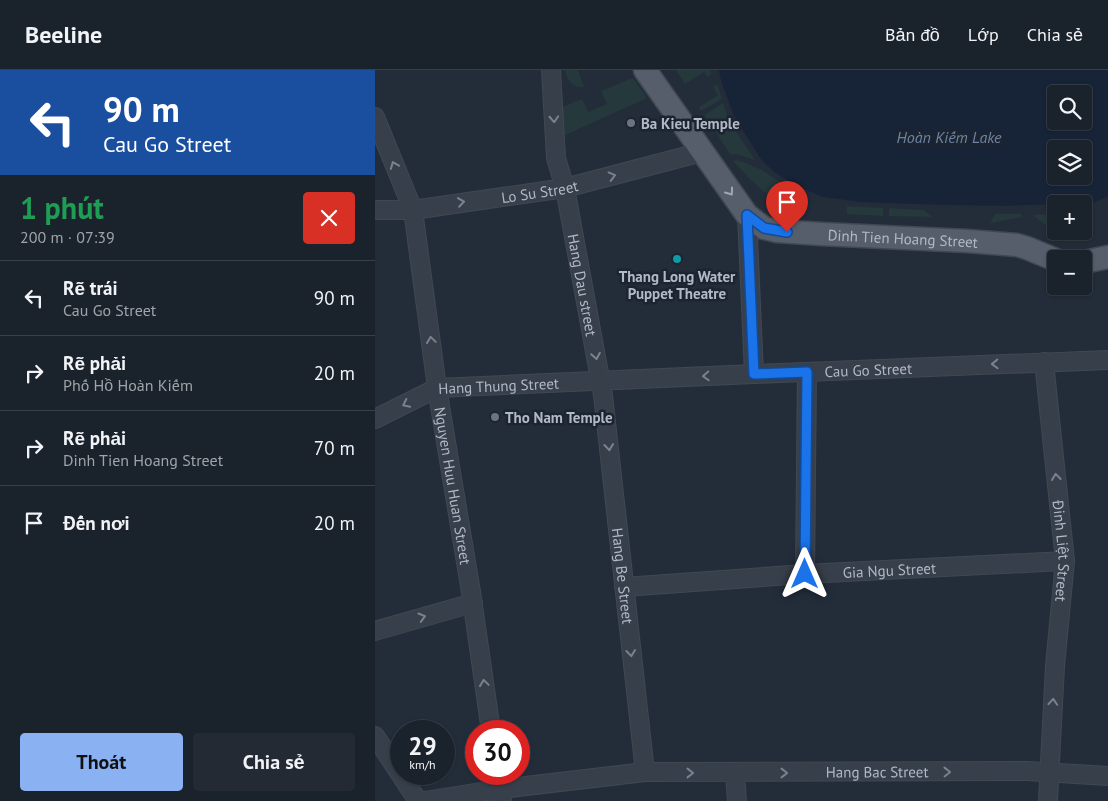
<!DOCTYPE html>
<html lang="vi">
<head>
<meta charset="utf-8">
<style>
	:root { --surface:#1a222c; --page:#232a34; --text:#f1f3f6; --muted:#9fa4a9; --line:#383f48; --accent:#8ab2f3 }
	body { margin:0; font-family:"PT Sans",sans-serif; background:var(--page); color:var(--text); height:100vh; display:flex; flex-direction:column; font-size:19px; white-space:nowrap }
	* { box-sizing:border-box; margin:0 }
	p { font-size:16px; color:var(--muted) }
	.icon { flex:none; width:28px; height:28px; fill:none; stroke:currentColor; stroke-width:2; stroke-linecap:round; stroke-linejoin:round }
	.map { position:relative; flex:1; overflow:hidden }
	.details { display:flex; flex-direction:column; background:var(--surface); width:375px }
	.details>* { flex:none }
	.banner { background:#1a4fa0; color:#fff; overflow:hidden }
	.controls { position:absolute; left:672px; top:15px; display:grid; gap:10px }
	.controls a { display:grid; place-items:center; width:45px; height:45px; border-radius:5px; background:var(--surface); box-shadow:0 1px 4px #0004,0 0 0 1px var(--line); font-size:25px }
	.speed { position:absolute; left:15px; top:650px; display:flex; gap:10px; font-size:25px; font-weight:700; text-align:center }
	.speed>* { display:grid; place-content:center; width:65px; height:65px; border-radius:50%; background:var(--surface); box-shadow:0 1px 4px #0004,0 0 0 1px var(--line); line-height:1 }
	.speed small { font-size:12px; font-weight:400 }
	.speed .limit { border:8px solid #d22; background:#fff; color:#111 }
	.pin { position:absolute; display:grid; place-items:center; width:42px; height:42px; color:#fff; margin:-51px -21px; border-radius:50% 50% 50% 0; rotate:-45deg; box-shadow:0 0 5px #0007 }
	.pin .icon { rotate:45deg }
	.me { position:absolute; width:55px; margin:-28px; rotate:0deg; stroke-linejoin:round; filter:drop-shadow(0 0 4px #0008) }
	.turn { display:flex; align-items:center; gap:18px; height:105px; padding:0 20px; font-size:22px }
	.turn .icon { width:65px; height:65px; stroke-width:2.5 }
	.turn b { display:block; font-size:35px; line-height:42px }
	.round { display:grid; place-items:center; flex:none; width:52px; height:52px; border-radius:5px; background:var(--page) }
	.head { display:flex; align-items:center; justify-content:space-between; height:85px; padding:0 20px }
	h1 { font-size:30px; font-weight:700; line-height:38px; color:#1e9e55 }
	.button { display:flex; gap:10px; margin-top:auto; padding:10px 20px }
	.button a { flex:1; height:58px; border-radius:5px; background:var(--accent); color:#111; font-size:20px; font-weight:700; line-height:58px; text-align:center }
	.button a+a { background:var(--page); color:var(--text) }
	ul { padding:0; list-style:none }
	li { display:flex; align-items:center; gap:15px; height:75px; padding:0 20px; border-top:1px solid var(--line) }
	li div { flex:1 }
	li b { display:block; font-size:19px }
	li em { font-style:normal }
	header { display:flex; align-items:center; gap:30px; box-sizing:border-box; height:70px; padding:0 25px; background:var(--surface); border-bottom:1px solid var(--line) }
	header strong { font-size:24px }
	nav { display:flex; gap:28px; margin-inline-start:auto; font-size:18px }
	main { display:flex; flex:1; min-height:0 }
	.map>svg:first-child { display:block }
</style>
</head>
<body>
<header>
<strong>Beeline</strong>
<nav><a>Bản đồ</a><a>Lớp</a><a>Chia sẻ</a></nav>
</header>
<main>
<section class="details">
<div class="banner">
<div class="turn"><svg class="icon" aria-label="left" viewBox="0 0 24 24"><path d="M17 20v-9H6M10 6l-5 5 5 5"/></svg><div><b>90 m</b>Cau Go Street</div></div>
</div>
<div class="head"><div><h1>1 phút</h1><p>200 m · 07:39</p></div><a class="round" style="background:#d93025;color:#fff"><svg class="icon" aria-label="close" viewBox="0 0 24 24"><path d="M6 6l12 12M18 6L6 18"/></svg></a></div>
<ul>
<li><svg class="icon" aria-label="left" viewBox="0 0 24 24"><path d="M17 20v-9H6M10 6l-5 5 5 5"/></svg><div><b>Rẽ trái</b><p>Cau Go Street</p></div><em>90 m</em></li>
<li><svg class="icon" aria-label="right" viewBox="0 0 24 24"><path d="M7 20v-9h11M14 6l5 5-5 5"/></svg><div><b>Rẽ phải</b><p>Phố Hồ Hoàn Kiếm</p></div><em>20 m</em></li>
<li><svg class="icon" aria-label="right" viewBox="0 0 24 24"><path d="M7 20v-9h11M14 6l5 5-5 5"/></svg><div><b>Rẽ phải</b><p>Dinh Tien Hoang Street</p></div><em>70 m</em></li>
<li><svg class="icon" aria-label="arrive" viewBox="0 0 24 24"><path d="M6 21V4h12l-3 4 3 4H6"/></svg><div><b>Đến nơi</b></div><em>20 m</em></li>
</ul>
<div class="button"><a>Thoát</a><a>Chia sẻ</a></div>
</section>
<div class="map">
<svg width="733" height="731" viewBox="0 0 733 731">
	<rect width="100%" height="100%" fill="#232d3a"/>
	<!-- green -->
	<path fill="#25383b" d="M 190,0 L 203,0 L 209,17 C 197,18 192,10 190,0 Z
		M 301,0 L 334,0 L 337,4 L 332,7 L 329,2 L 310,14 Z
		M 258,8 L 272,28 L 188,66 L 185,38 L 207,29 L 213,42 L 232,34 L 226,21 Z
		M 342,14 L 347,29 L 326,41 L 324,37 L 343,25 L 338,17 Z
		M 348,33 L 354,51 L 380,90 L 361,84 L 356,85 L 329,45 Z
		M 363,90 L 387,100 L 420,122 L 421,127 L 419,135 C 400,138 370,104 358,91 Z
		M 472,136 L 508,138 L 508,146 L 472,144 Z
		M 514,138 L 548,140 L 558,147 L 514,146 Z
		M 620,144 L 646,144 L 647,147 L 615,153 Z
		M 681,144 L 681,157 L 669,154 L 658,145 Z"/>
	<!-- water -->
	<path fill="#172437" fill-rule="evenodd" d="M 344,0 L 733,0 L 733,127 L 717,133 L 629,136 L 570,135 L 486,132 L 448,127 L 422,116 L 399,102 L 385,88 L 359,46 L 346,11 ZM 681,24 L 709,24 L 709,51 L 681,51 ZM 681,79 L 709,79 L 709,106 L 681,106 Z"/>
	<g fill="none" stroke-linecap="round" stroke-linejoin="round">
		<defs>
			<g id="minor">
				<path id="s1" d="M 176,0 L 181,88 L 190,118 L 228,325 L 270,702"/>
				<path id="s2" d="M 0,47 L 38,140 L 62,318 L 96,522 L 116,661"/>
				<path id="s3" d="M 0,140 L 38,140 L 190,118 L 327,82"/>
				<path d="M 372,145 L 379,304"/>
				<path id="s4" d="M 669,292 L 690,491 L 680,596 L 673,731"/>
				<path id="s5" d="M 0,349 L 62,318 L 379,304 L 733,290"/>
				<path d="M 430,504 L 432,302"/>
				<path id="s6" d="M 249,517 L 430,504 L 690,491"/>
				<path d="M 0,561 L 98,533"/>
				<path d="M 0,666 L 43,731"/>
				<path d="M 360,703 L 362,731"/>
				<path d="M 123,704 L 127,731"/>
				<path id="s7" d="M 50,731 L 125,719 L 270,702 L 652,701 L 733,706"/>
			</g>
			<g id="major">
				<path id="s8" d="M 270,0 L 372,145 L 389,158 L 402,161 L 446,164 L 592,171 L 642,175 L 652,178 L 681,190"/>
				<path d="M 709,192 L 733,187"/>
			</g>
		</defs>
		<!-- minor casing -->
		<use href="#minor" stroke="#404853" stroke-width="20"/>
		<!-- major casing -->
		<use href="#major" stroke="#404853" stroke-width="25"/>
		<!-- minor -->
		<use href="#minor" stroke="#373f4a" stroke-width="18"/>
		<!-- major -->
		<use href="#major" stroke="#555e6a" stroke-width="22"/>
	</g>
	<!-- one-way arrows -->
	<defs><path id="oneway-chevron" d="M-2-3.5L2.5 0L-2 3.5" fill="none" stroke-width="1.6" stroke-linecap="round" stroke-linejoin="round" transform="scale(1.25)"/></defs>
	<g stroke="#7b828e">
		<use href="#oneway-chevron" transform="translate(179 49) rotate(87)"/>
		<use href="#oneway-chevron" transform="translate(19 95) rotate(-112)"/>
		<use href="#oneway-chevron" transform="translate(237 106) rotate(-15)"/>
		<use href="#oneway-chevron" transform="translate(86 132) rotate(-8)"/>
		<use href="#oneway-chevron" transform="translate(56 270) rotate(-98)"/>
		<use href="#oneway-chevron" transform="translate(221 286) rotate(80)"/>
		<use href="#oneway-chevron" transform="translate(620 294) rotate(178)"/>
		<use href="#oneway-chevron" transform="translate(331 306) rotate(177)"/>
		<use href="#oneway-chevron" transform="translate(31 334) rotate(154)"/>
		<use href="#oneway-chevron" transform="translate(234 377) rotate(84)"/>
		<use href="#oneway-chevron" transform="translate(681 407) rotate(-96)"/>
		<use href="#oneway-chevron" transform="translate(47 547) rotate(-16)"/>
		<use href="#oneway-chevron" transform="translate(256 583) rotate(83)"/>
		<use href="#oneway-chevron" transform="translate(109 613) rotate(-98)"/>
		<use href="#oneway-chevron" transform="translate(678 632) rotate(-86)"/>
		<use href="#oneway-chevron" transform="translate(572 702) rotate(-1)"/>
		<use href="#oneway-chevron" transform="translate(315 703)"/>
		<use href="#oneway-chevron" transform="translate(409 703)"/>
	</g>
	<use stroke="#9fa7b4" href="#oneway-chevron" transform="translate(355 122) rotate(54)"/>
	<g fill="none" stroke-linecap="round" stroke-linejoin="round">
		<defs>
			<path id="route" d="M 412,162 L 389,158 L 372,145 L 379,304 L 432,302 L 430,504"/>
		</defs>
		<!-- route casing -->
		<use href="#route" stroke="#114b97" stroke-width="12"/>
		<!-- route -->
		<use href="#route" stroke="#1a73e8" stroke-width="9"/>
	</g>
	<!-- markers -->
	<g fill="#6b7280" stroke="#1c242f" stroke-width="2">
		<circle cx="256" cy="53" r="5"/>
		<circle cx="120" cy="347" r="5"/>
	</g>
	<circle fill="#0f9aa8" stroke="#1c242f" stroke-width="2" cx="302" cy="189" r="5"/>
	<g text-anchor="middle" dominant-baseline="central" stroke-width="5" stroke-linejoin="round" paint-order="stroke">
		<!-- poi labels -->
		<g font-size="15" font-weight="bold" fill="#b2b9c6" stroke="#1c242f" text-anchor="start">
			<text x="266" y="53">Ba Kieu Temple</text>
			<text x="302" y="206" text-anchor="middle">Thang Long Water<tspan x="302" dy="17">Puppet Theatre</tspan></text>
			<text x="130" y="347">Tho Nam Temple</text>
		</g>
		<!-- street labels -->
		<g font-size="15" fill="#b2b9c6" stroke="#1c242f">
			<text stroke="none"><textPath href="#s3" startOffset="166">Lo Su Street</textPath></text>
			<text stroke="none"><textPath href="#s8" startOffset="338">Dinh Tien Hoang Street</textPath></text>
			<text stroke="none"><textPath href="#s1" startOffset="218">Hang Dau street</textPath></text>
			<text stroke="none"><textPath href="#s5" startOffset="501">Cau Go Street</textPath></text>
			<text stroke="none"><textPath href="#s5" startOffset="131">Hang Thung Street</textPath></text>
			<text stroke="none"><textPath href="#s2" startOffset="379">Nguyen Huu Huan Street</textPath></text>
			<text stroke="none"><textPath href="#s4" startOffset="190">Đinh Liệt Street</textPath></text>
			<text stroke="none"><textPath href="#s6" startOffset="266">Gia Ngu Street</textPath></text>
			<text stroke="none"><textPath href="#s1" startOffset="512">Hang Be Street</textPath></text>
			<text stroke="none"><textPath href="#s7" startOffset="454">Hang Bac Street</textPath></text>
		</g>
		<!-- water labels -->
		<g font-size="16" font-style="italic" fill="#6c83a4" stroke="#1c242f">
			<text x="574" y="67">Hoàn Kiếm Lake</text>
		</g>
	</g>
</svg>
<div class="controls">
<a><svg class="icon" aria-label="search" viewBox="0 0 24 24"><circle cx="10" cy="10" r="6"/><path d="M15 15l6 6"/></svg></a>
<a><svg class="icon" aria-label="layers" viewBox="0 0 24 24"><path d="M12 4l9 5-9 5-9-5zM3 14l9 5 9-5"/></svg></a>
<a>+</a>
<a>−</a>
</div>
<div class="speed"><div>29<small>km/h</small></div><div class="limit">30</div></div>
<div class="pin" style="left:412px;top:162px;background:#d93025"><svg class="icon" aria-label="arrive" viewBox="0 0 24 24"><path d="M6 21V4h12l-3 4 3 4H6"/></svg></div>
<svg class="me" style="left:430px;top:504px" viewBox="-20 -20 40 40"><path d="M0-17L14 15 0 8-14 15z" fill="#1a73e8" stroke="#fff" stroke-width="4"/></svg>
</div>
</main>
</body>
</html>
